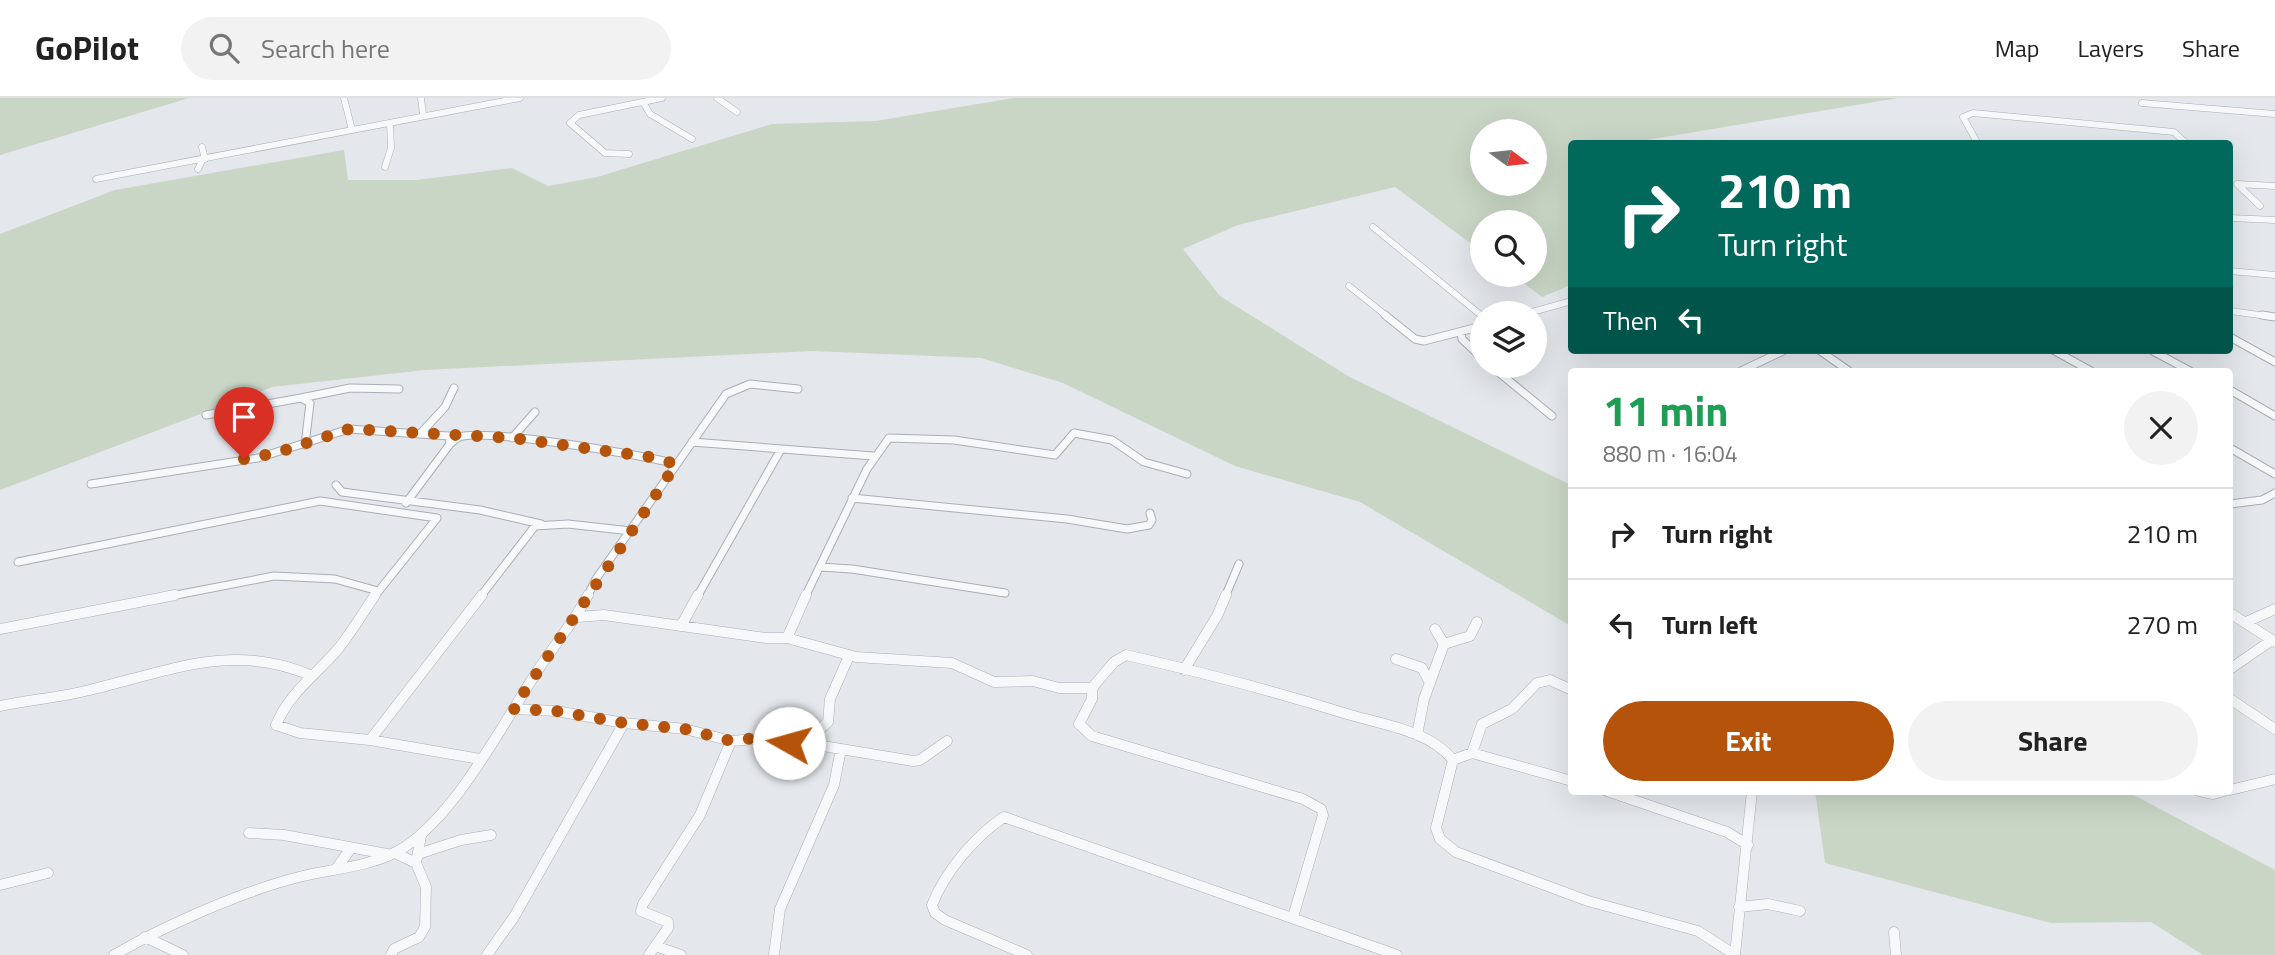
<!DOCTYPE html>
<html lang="en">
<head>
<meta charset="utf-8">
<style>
	:root { --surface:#fff; --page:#f2f2f2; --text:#222; --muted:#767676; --line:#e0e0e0; --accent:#b45309 }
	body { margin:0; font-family:"Titillium Web",sans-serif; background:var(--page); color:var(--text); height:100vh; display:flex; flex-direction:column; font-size:26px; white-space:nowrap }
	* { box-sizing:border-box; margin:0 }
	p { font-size:23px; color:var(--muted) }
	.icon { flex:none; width:38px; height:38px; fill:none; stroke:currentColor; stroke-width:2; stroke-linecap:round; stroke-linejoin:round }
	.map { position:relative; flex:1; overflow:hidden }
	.details { position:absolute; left:1568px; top:270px; width:665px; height:427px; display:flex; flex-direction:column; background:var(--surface); border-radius:7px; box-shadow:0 7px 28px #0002 }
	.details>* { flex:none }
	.banner { position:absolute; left:1568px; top:42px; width:665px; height:214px; border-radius:7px; box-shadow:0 7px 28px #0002; background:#00695c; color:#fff; overflow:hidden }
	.needle { width:46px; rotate:105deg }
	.tools { position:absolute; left:1470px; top:21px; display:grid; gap:14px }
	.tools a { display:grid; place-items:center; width:77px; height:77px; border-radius:50%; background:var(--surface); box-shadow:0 7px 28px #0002; font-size:35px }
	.pin { position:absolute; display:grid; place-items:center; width:60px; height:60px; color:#fff; margin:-72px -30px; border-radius:50% 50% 50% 0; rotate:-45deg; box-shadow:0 0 7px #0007 }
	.pin .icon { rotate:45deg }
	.me { position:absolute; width:77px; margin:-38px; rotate:277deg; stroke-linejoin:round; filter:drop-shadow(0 0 5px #0008) }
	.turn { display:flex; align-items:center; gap:24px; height:147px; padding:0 35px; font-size:32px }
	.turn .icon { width:91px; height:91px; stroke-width:2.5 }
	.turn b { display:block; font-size:49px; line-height:60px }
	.then { display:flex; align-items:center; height:66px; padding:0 35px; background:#0003; gap:14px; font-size:26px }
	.round { display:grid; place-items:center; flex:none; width:74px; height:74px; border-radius:37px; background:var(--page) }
	.summary { display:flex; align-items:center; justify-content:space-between; height:119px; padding:0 35px }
	h1 { font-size:42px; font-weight:700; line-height:52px; color:#1e9e55 }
	.cta { display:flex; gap:14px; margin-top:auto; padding:14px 35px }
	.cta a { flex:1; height:80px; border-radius:42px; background:var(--accent); color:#fff; font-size:28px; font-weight:700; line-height:80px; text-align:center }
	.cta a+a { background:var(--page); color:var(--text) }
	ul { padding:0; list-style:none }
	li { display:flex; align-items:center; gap:21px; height:91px; padding:0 35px; border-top:2px solid var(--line) }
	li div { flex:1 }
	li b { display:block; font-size:26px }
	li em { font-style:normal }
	header { display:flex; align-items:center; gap:42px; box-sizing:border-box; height:98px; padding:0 35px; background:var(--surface); border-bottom:2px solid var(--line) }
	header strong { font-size:33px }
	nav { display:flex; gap:38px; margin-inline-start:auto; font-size:24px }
	.search { width:490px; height:63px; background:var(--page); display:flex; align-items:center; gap:18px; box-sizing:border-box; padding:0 24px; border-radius:38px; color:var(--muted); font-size:26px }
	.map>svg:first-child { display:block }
</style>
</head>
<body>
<header>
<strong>GoPilot</strong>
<div class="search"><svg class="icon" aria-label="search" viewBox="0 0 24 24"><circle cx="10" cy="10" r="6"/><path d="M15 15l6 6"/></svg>Search here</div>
<nav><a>Map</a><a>Layers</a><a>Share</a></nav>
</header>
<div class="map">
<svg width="2275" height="857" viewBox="0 0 2275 857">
	<rect width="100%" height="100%" fill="#e4e7ec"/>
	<!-- green -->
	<path fill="#c9d6c5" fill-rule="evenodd" d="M 0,0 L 189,0 L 0,57 Z
		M 1014,0 L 1898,0 L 1629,45 L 1572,46 L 1571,187 L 1542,199 L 1513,177 L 1535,177 L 1535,124 L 1482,124 L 1482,154 L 1395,89 L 1238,127 L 1183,151 L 1220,198 L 1348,278 L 1571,387 L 1571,528 L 1360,404 L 1235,368 L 1063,285 L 981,260 L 812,253 L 425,272 L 272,289 L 0,392 L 0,136 L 115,92 L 344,52 L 348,82 L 417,82 L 512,70 L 548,88 L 597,79 L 772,26 L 876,23 ZM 1482,33 L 1535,33 L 1535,86 L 1482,86 Z
		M 1815,693 L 2126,693 L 2275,772 L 2275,857 L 2203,857 L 2151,824 L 2051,825 L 1825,765 Z"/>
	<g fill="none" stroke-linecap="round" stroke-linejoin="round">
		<defs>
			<path id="minor-far2" d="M 344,0 L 352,32
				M 421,0 L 423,16
				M 717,0 L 737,14
				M 643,4 L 650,16 L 692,41
				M 2142,5 L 2275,16
				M 1978,46 L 1963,19 L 1973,15 L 2174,34 L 2187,46
				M 202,49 L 205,61
				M 629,56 L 605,55 L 570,25 L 579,17 L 662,0
				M 385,69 L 391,50 L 390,25
				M 198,71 L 203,61
				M 96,81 L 520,0
				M 2260,108 L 2237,86 L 2275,88
				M 2230,120 L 2275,122
				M 1373,129 L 1482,218
				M 2230,173 L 2275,177
				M 1349,188 L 1388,219
				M 2230,213 L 2275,219
				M 1528,215 L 1572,203"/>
			<path id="minor-far1" d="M 1385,217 L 1415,241 L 1424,243 L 1482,228
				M 2262,217 L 2275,219
				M 1461,234 L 1462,241 L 1482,260
				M 2230,239 L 2275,264
				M 1819,252 L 1849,273
				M 2053,252 L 2091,273
				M 2151,252 L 2190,273
				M 1491,268 L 1552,318
				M 1741,273 L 1785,252
				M 2230,292 L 2275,318
				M 301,300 L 350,290 L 399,291
				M 206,317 L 301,300 L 310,305 L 305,347
				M 512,340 L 535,314
				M 692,344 L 873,358
				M 450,346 L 449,338 L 420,336 L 445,309 L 454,290
				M 2230,350 L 2275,376
				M 91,386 L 258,360 L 349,331 L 420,336
				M 336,387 L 342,394 L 480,412 L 541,426
				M 852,400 L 1067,421 L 1127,431 L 1149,427 L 1152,422 L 1150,415
				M 406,405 L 450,346 C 453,344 455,341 459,339 C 483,330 645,357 676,366
				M 2230,406 L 2262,402 L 2275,395
				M 18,464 L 320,403 L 437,420 L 374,499
				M 820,469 L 852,471 L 1005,495
				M 166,499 L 274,478 L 335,481 L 378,493
				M 480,499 L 535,428 L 568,426 L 631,433
				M 587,499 L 596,481 L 726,296 L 750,286 L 798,291
				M 697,499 L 780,353
				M 805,499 L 867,371 L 889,340 L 954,342 L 1055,357 L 1074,335 L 1112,342 L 1144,364 L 1187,376
				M 1225,499 L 1239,466"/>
			<path id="minor" d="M 375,497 C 363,515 351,535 338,551 C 316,577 289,595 276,627 L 300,635 L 370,642 L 480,661
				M 2230,515 L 2275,544
				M 577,519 L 604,517 L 766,540 L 787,540 L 856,559 L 952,565 L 994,584 L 1033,583 L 1059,590 L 1092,590 L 1114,564 L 1126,557 C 1201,574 1274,593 1347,616 C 1382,626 1430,633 1453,662 L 1436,730 L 1440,741 L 1456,754 L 1588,803 L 1698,833 L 1735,857
				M 2246,524 L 2275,511
				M 681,528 L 698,497
				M 0,531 L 175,497
				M 1435,531 L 1444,546
				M 787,540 L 806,497
				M 1396,561 L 1422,570 L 1430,585
				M 2230,571 L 2272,542
				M 1184,572 L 1217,518 L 1226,497
				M 1092,590 L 1092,601 L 1079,626 L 1092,638 L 1303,701 L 1321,711 L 1323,717 L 1293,819
				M 2230,601 L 2275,631
				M 0,608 C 28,602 57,600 85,593 C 164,575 230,543 310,577
				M 513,611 L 556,613 L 624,625 L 685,631 L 731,643 L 756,641 L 823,648 L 913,663 L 920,662 L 947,643
				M 1417,637 L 1424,601 L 1444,546 L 1470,538 L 1477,524
				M 370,642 L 482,497
				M 804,646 L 828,624 L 830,601 L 849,558
				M 1472,655 L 1482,626 L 1512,611 L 1537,585 L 1550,582 L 1572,592
				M 1453,662 L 1472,655 L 1572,683
				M 2230,692 L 2275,681
				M 1607,693 L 1727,734 L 1748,747
				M 2199,693 L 2213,696 L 2224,693
				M 249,735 L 284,737 L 387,756
				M 395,755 L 416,765
				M 418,756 L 461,742 L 491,737
				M 336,771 L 351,750
				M 0,787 L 48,775
				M 1739,809 L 1768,806 L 1800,813
				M 1894,834 L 1896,857
				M 145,839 L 183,857
				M 655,848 L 681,857
				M 114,857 C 164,828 243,793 299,779 C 331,771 367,769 396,754 C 452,725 503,625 538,572 C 555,546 574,524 588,497
				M 391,857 L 394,851 L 419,839 L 425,829 L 426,789 L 416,765 L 421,738
				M 487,857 L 514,819 L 624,625
				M 649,857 L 668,830 L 668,824 L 641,813 L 643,806 L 700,717 L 731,643
				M 774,857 L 780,811 L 834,687 L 841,651
				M 1027,857 L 945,822 L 935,815 L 932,807 C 945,774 974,739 1004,719 L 1397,857
				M 1735,857 L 1752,693"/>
		</defs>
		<!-- minor-far2 casing -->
		<use href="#minor-far2" stroke="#a9aeb7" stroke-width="7"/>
		<!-- minor-far1 casing -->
		<use href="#minor-far1" stroke="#a9aeb7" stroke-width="9"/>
		<!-- minor casing -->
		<use href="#minor" stroke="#a9aeb7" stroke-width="11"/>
		<!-- minor-far2 -->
		<use href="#minor-far2" stroke="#f7f8fa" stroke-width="6"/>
		<!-- minor-far1 -->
		<use href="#minor-far1" stroke="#f7f8fa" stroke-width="7"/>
		<!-- minor -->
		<use href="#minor" stroke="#f7f8fa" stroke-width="10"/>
	</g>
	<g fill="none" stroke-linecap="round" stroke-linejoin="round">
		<!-- route -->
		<path stroke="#b45309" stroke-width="12" stroke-dasharray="0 21.6" d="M 244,361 L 276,355 L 349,331 L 512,340 L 650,359 L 676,366 C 622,449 567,529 513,611 L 556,613 L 624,625 L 685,631 L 731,643 L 756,640 L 789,645"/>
	</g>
</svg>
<div class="tools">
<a><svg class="needle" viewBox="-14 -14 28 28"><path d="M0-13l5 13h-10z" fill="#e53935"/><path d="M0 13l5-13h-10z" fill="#767676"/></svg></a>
<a><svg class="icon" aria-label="search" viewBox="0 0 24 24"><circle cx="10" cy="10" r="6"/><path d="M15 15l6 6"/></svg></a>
<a><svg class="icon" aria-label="layers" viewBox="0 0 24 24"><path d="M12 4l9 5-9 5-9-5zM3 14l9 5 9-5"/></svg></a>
</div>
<div class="pin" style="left:244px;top:361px;background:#d93025"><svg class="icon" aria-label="arrive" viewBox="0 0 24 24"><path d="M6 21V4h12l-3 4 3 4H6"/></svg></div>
<svg class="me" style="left:789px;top:645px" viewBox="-20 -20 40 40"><circle r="19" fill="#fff"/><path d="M0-13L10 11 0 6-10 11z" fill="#b45309"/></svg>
<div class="banner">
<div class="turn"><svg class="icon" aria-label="right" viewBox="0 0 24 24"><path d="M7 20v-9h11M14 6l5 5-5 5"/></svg><div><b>210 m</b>Turn right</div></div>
<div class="then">Then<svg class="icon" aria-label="left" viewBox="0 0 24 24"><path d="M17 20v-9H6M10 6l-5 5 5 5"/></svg></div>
</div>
<section class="details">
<div class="summary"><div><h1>11 min</h1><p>880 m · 16:04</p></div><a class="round"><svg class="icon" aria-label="close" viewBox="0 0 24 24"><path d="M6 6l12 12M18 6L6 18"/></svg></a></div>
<ul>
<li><svg class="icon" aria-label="right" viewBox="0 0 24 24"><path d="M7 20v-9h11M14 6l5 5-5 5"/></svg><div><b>Turn right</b></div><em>210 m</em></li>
<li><svg class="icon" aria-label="left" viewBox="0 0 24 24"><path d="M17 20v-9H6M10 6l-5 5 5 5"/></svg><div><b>Turn left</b></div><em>270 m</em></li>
</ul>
<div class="cta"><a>Exit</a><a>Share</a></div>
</section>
</div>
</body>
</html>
